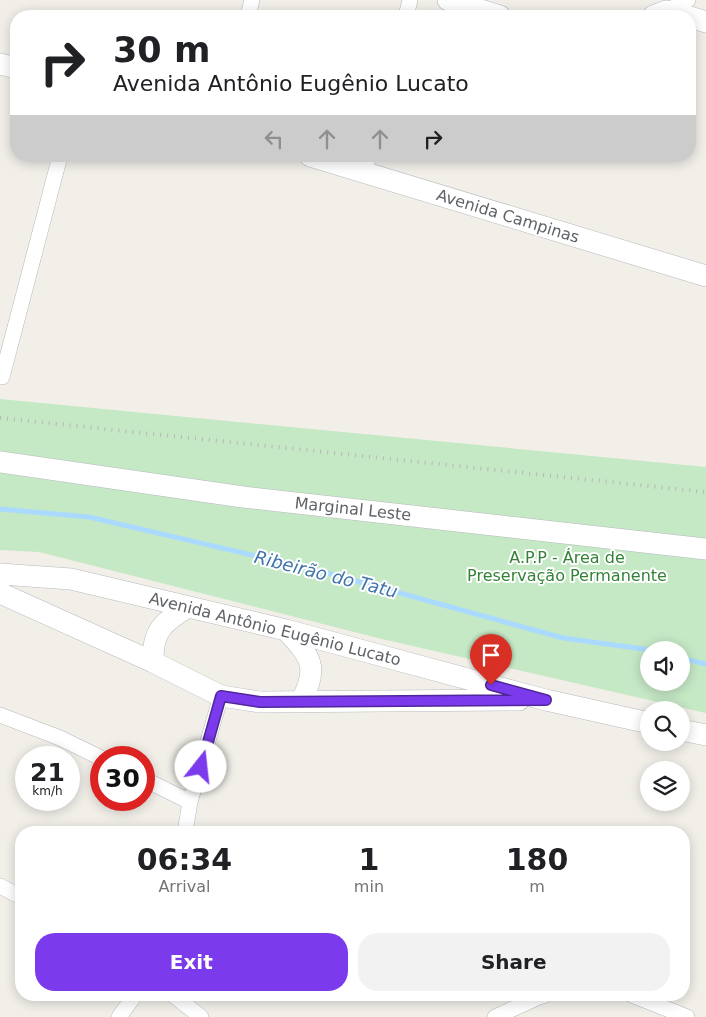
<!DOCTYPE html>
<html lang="en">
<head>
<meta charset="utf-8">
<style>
	:root { --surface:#fff; --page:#f2f2f2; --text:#202124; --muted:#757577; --accent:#7c3aed }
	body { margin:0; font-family:"DejaVu Sans",sans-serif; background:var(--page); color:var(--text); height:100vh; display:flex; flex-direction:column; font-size:19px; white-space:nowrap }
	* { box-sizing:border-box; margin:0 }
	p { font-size:16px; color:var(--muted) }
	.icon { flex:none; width:28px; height:28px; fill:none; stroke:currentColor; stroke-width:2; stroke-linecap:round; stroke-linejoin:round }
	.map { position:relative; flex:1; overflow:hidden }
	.sheet { position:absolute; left:15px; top:826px; width:675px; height:175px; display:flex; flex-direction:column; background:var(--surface); border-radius:20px; box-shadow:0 2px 12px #0003 }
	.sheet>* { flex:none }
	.top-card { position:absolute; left:10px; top:10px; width:686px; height:152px; border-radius:20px; box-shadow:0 2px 12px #0003; background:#fff; color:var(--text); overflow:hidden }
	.tools { position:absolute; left:640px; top:641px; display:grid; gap:10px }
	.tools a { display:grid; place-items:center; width:50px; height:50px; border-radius:50%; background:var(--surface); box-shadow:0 2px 12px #0003; font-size:25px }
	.speed { position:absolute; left:15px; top:746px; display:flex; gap:10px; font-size:25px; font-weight:700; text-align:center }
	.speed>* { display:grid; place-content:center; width:65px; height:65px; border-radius:50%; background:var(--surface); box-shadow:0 2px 12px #0003; line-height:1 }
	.speed small { font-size:12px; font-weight:400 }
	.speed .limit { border:8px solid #d22; background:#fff; color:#111 }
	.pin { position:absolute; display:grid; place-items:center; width:42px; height:42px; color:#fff; margin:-51px -21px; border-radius:50% 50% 50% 0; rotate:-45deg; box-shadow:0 0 5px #0007 }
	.pin .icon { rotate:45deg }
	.me { position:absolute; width:55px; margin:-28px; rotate:16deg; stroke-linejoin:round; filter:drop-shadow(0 0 4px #0008) }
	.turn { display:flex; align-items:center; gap:18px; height:105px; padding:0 20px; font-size:22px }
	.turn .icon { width:65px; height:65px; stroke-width:2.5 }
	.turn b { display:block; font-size:35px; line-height:42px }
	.lanes { display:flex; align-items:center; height:48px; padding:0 20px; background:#0003; justify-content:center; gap:25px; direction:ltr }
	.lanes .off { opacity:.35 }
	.eta { display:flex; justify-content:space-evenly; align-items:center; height:85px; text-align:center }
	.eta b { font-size:30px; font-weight:700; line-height:35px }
	.cta { display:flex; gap:10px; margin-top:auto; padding:10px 20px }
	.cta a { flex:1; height:58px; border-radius:20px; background:var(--accent); color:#fff; font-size:20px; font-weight:700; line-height:58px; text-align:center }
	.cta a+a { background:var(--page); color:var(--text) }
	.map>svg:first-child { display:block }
</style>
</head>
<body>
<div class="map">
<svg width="706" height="1017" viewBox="0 0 706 1017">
	<rect width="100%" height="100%" fill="#f1efe8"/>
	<!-- green -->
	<path fill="#c5e8c5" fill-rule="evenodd" d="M 0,399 L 706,467 L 706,713 L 382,639 L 39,552 L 0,550 ZM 649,650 L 681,650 L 681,682 L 649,682 Z"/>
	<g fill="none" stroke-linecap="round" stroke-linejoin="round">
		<!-- stream -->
		<path stroke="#aadaff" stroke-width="5" d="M 0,509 L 89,517 L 320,571 L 563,638 L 651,650
			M 681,658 L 706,664"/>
		<defs>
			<path id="minor" d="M 666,11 L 688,0
				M 248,16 L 252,0
				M 406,16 L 410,0
				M 364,173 L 369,156
				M 2,377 L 60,156
				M 0,715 L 60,738 L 101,758
				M 144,779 L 190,802
				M 185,832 L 190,802 L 221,696
				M 0,886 L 21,897
				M 173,995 L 201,1017
				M 632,995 L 687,1017
				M 119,1017 L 135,995
				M 495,1017 L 539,997 L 546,995"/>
			<path id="secondary" d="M 448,0 L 500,16
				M 653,16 L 666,11 L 686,16
				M 690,17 L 706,22
				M 0,64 L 16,68
				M 310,156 L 706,276
				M 0,462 L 243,497 L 706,549
				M 0,574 L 71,579 L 286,630 L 546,700 L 649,723
				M 0,593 L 153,662 L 221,696 L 260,702 L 519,700
				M 286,630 C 310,656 320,667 301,701
				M 153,662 C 152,631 163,622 188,607
				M 681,730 L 706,735"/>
		</defs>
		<!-- minor casing -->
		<use href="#minor" stroke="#b5b8bc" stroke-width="16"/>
		<!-- secondary casing -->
		<use href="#secondary" stroke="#b6babf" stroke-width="22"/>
		<!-- minor -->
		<use href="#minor" stroke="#fff" stroke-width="15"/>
		<!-- secondary -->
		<use href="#secondary" stroke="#fff" stroke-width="21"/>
		<!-- rail -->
		<path stroke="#b6b7b8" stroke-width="4" stroke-dasharray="1 6" stroke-linecap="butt" d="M 0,418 L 706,492"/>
	</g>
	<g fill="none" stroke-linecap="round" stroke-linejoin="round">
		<defs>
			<path id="route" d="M 201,767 L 221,696 L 260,702 L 546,700 L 491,685"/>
		</defs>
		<!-- route casing -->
		<use href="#route" stroke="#51269a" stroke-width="12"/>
		<!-- route -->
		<use href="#route" stroke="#7c3aed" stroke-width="9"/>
	</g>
	<g text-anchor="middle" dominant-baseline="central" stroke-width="4" stroke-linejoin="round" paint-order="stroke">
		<!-- street labels -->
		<g font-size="16" fill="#5f6368" stroke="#fff">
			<text transform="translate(508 216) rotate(17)">Avenida Campinas</text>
			<text transform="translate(353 509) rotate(6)">Marginal Leste</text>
			<text transform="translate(275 629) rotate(14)">Avenida Antônio Eugênio Lucato</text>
		</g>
		<!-- park labels -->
		<g font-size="16" fill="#348238" stroke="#fff">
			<text x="567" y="557">A.P.P - Área de<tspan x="567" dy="18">Preservação Permanente</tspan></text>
		</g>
		<!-- water labels -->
		<g font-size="18" font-style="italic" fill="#4174aa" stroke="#fff">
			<text transform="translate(326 574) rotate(14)">Ribeirão do Tatu</text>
		</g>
	</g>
</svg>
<div class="tools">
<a><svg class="icon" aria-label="sound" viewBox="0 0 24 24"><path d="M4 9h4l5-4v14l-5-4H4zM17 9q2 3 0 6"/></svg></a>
<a><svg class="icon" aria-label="search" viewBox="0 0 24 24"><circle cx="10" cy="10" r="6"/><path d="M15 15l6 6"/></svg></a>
<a><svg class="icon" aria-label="layers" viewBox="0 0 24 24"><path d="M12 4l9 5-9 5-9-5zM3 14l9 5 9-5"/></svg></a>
</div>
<div class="speed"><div>21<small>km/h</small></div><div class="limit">30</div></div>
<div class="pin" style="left:491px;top:685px;background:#d93025"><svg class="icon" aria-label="arrive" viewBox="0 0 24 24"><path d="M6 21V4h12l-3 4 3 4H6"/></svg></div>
<svg class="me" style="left:201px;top:767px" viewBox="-20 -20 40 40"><circle r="19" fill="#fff"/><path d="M0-13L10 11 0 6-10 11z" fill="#7c3aed"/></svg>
<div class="top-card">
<div class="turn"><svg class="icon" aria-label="right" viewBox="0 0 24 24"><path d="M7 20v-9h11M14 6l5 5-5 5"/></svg><div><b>30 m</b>Avenida Antônio Eugênio Lucato</div></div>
<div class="lanes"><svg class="icon off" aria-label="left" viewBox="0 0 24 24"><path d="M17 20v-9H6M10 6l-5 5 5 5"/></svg><svg class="icon off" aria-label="ahead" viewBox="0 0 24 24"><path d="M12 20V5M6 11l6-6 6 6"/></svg><svg class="icon off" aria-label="ahead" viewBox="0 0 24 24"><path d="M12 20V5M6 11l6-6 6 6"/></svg><svg class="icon" aria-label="right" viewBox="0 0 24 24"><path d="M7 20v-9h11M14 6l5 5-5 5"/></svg></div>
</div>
<section class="sheet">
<div class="eta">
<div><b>06:34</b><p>Arrival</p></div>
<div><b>1</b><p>min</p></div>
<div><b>180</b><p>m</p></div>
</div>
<div class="cta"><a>Exit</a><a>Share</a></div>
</section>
</div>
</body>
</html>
